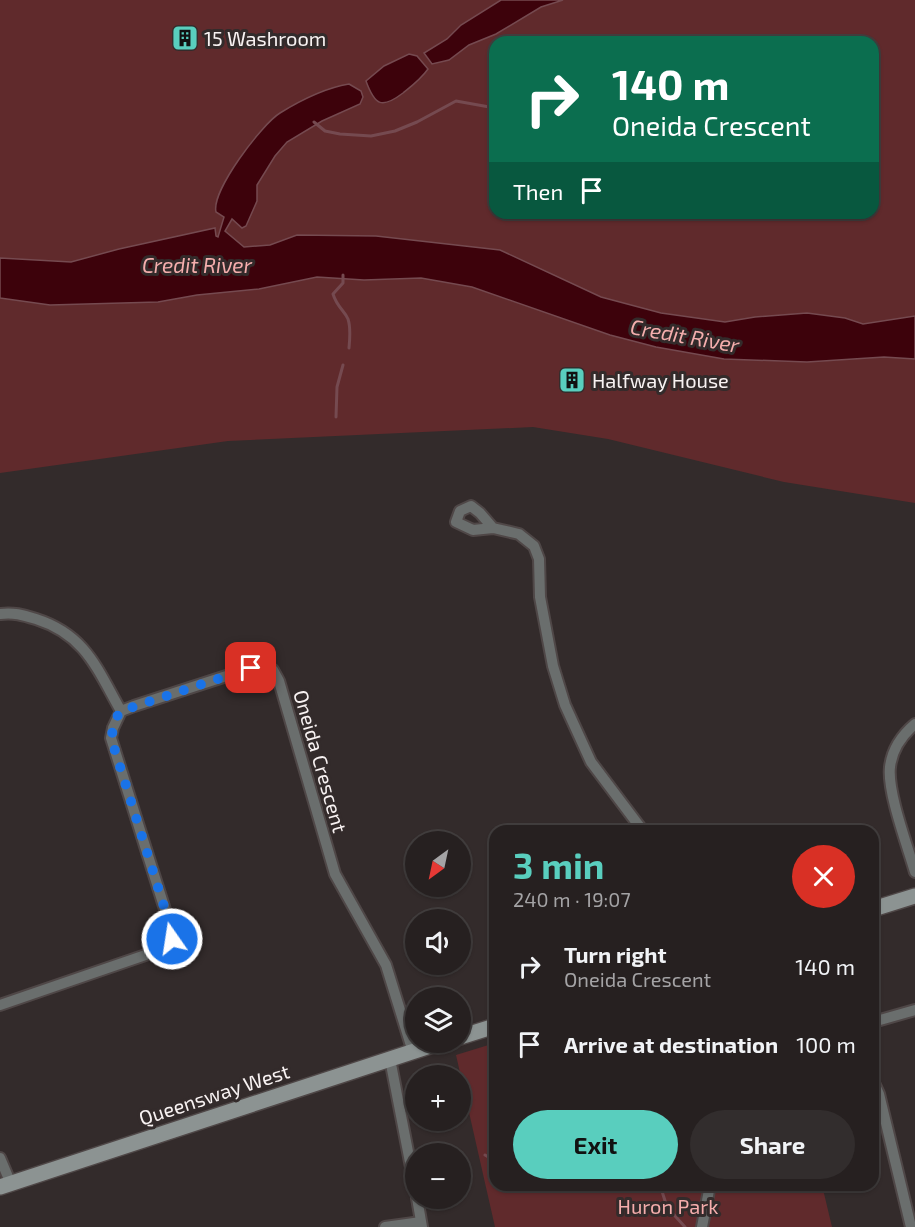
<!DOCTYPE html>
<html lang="en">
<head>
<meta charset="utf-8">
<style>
	:root { --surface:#262020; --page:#322d2d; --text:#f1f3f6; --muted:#a4a3a5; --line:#423e3e; --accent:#59cebe }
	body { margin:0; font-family:"Exo 2",sans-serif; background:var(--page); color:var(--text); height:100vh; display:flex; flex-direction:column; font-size:22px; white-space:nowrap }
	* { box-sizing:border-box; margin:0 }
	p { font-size:20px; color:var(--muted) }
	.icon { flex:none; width:33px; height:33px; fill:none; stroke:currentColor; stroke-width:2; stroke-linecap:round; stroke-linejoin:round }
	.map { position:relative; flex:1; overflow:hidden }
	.details { position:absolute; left:489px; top:825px; width:390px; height:366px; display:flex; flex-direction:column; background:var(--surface); border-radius:18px; box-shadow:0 2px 4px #0004,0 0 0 2px var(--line) }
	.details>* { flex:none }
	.banner { position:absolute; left:489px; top:36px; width:390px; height:183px; border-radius:18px; box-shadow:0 2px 4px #0004,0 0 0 2px var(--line); background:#0b6e4f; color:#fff; overflow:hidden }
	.needle { width:39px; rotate:213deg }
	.controls { position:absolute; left:405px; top:831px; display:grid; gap:12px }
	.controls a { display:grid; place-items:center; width:66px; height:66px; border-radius:50%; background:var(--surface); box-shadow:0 2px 4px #0004,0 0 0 2px var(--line); font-size:30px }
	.pin { position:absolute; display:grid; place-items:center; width:51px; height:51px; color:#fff; margin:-26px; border-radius:12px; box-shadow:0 3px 9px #0006 }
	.me { position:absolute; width:66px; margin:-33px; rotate:347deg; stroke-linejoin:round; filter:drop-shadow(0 0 4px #0008) }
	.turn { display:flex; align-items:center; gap:21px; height:126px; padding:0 24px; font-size:27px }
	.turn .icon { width:78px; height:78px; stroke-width:2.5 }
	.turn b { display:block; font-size:42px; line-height:51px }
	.then { display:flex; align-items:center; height:57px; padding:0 24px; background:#0003; gap:12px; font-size:22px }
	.round { display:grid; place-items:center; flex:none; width:63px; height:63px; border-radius:32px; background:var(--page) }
	.head { display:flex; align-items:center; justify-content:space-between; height:102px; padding:0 24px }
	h1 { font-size:36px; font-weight:700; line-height:45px; color:var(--accent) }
	.cta { display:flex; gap:12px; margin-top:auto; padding:12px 24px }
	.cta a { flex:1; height:69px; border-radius:36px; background:var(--accent); color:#111; font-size:24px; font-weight:700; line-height:69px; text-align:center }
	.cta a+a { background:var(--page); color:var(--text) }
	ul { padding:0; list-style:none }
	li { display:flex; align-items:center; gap:18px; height:78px; padding:0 24px }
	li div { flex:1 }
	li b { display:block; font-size:22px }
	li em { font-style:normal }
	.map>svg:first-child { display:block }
</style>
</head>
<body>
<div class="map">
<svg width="915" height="1227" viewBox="0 0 915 1227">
	<rect width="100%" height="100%" fill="#332b2b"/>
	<!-- green -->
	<path fill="#602a2c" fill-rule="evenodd" d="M 0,0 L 915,0 L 915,503 L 784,482 L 608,439 L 533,427 L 228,441 L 0,473 ZM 495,42 L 873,42 L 873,213 L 495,213 Z
		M 495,1043 L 495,1185 L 822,1185 L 832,1227 L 495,1227 L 456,1055 Z"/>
	<!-- water -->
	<path fill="#3d020b" stroke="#754a50" stroke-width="1.5" d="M 501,0 L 563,0 L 541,7 L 496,34 L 469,45 L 449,60 L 432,64 L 424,53 L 447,39 L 461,25 Z
		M 409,54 L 417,56 L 428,69 C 421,79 413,85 403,93 C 382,109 375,106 366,81 L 384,66 Z
		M 349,84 L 361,91 L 363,97 L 360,104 L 322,121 L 287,142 L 275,156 L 257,185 L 257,201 L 246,226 L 242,228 L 232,219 L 225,231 L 244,247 L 270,245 L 297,235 L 376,236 L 500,250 L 601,297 L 661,313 L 725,322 L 755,317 L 807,313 L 845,318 L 863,324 L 915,316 L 915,359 L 884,357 L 807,362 L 724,359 L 656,347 L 610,335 L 472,287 L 421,278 L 364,280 L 317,277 L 259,289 L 197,295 L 158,302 L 50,305 L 0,298 L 0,258 L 71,262 L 119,249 L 215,228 L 216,236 L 218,237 L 224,217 L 216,212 C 211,191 262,124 280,113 C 301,100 325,88 349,84 Z"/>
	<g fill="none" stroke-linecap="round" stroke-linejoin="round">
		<!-- stream -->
		<path stroke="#754a50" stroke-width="3" d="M 314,122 L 325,131 L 340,134 L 371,136 L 395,131 L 417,122 L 456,101 L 495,108
			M 343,275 L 343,283 L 333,294 C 337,307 344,310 348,319 C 351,328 350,338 349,348
			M 336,417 L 337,387 L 343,365
			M 485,1155 L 495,1161
			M 660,1185 L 667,1207 L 685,1227"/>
	</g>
	<!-- building -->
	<path fill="#4d4343" stroke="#695f5f" stroke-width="1.5" d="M 563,371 L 583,373 L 581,389 L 562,387 Z"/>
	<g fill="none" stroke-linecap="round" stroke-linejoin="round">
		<defs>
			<path id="street" d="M 493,528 L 480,513 L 471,506 L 460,511 L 456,522 L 473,530 L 493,528 L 519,534 L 534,546 L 539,559 L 540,597 L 553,666 L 565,705 L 591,762 L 643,831
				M 0,614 C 13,612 23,615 36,619 C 86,635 97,669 121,711
				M 915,724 C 902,735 892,750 890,767 C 887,792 908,847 915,872
				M 0,1005 L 163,949 L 169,944 L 173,935 L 111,738 L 113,728 L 121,711 L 134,706 L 251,668 L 273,670 L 279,681 L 335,874 L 386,965 L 413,1052
				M 873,1022 L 915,1010
				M 390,1059 L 416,1193
				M 873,1081 L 879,1094 L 911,1227
				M 0,1158 L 11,1184
				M 417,1198 L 422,1227
				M 385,1227 L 421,1222
				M 702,1227 L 710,1185"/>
			<path id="secondary" d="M 873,909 L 915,896
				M 460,1037 L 495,1026
				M 0,1187 L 442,1042"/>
		</defs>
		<!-- street casing -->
		<use href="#street" stroke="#4f4747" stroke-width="14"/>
		<!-- secondary casing -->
		<use href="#secondary" stroke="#4f4747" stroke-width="18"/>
		<!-- street -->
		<use href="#street" stroke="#6a6e6d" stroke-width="10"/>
		<!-- secondary -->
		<use href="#secondary" stroke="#8c9392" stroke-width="15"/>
	</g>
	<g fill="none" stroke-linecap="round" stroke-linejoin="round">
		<!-- route -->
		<path stroke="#1a73e8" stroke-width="10" stroke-dasharray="0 18" d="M 172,939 L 173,935 L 111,738 L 116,718 L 121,711 L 251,668"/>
	</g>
	<!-- icons -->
	<defs>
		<symbol id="building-square" viewBox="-11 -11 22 22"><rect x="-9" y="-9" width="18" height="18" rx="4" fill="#59cebe" stroke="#332b2b"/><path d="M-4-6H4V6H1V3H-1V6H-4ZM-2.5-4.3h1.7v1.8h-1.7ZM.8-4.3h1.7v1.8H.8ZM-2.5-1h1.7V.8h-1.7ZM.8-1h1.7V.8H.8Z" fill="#111"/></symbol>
	</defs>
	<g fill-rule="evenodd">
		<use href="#building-square" x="170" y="23" width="30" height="30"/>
		<use href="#building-square" x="557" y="365" width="30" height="30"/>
	</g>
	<g text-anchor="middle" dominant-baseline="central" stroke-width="6" stroke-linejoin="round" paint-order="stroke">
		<!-- poi labels -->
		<g font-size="20" fill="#f8f2f2" stroke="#332b2b" text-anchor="start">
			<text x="204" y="38">15 Washroom</text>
			<text x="592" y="380">Halfway House</text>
		</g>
		<!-- street labels -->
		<g font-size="20" fill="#f8f2f2" stroke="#332b2b">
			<text transform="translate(321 761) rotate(74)">Oneida Crescent</text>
			<text transform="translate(214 1094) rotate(-18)">Queensway West</text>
		</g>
		<!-- park labels -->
		<g font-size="20" fill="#f5adac" stroke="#332b2b">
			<text x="668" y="1206">Huron Park</text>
		</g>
		<!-- water labels -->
		<g font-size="21" font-style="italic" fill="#f5aead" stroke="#332b2b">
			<text x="197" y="264">Credit River</text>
			<text transform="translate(685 335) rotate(10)">Credit River</text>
		</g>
	</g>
</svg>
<div class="controls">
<a><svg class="needle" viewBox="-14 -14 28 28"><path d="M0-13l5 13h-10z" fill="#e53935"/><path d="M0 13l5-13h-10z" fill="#a4a3a5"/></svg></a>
<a><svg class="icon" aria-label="sound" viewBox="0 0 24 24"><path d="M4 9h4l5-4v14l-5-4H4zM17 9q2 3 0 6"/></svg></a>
<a><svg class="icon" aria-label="layers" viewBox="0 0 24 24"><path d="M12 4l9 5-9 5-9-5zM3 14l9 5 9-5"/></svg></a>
<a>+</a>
<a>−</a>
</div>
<div class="pin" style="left:251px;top:668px;background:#d93025"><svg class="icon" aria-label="arrive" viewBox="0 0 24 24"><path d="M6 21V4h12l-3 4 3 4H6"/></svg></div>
<svg class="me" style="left:172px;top:939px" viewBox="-20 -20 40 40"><circle r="17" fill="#1a73e8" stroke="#fff" stroke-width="3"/><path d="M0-11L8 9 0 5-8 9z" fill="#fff"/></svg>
<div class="banner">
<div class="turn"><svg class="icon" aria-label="right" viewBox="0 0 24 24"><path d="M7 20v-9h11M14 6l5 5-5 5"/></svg><div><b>140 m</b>Oneida Crescent</div></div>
<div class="then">Then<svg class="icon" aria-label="arrive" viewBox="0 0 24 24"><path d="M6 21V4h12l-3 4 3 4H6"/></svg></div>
</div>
<section class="details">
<div class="head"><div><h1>3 min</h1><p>240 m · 19:07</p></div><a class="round" style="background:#d93025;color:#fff"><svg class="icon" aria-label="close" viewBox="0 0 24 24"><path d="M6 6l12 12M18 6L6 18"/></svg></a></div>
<ul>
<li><svg class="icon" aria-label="right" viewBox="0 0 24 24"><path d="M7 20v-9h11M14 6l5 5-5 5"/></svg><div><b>Turn right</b><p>Oneida Crescent</p></div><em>140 m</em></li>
<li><svg class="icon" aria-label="arrive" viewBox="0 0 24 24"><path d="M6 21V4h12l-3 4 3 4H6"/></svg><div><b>Arrive at destination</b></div><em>100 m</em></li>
</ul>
<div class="cta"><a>Exit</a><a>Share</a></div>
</section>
</div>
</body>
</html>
